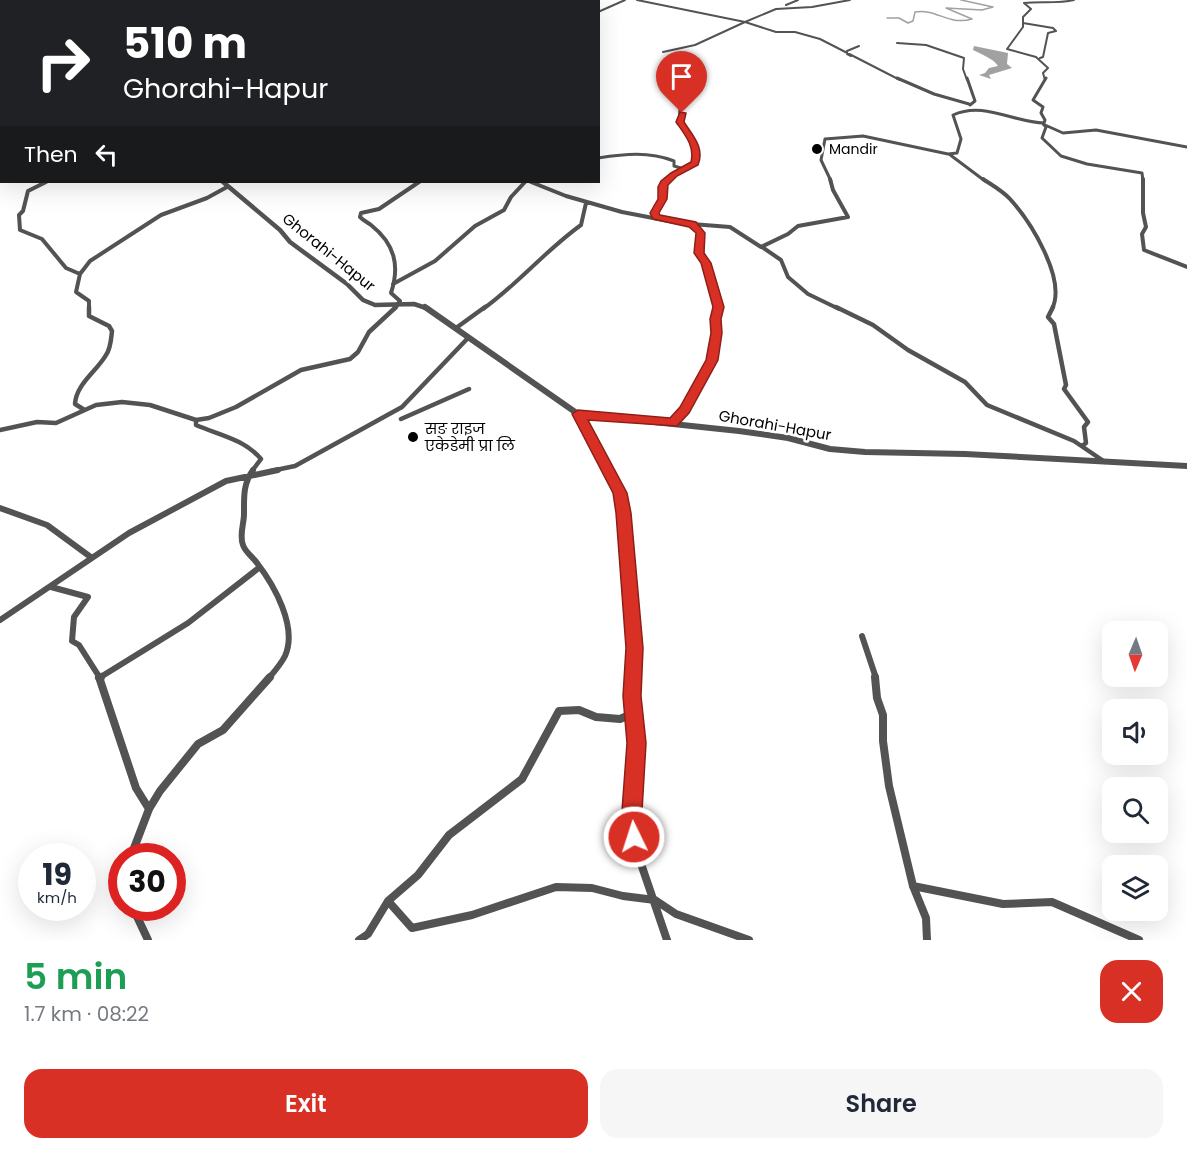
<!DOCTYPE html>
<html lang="en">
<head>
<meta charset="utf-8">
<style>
	:root { --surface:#fff; --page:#f6f6f7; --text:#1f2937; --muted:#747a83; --accent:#d93025 }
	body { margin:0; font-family:Poppins,"Noto Sans Devanagari",sans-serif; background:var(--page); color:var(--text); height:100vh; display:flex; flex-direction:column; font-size:22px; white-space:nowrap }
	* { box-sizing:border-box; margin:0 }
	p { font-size:20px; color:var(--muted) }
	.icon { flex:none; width:33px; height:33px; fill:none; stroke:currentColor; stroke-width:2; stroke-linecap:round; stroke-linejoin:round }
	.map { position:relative; height:940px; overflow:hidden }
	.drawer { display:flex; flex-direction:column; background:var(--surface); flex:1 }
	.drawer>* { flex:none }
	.top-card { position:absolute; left:0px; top:0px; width:600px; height:183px; box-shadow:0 6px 24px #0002; background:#202124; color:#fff; overflow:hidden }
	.needle { width:39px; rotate:182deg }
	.tools { position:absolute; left:1102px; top:621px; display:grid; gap:12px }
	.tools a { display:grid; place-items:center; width:66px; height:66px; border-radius:12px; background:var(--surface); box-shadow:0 6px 24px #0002; font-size:30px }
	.speed { position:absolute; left:18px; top:843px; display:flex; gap:12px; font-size:30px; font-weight:700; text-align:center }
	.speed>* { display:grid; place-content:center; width:78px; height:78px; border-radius:50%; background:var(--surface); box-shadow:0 6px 24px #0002; line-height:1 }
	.speed small { font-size:15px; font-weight:400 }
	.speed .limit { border:9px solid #d22; background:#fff; color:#111 }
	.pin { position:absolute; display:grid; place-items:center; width:51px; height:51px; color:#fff; margin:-62px -26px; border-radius:50% 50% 50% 0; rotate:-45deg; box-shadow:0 0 6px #0007 }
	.pin .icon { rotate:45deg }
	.me { position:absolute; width:66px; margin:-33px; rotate:356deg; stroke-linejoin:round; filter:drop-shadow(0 0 4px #0008) }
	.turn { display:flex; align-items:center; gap:21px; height:126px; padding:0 24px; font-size:27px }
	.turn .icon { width:78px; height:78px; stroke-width:2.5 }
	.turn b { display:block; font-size:42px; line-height:51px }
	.then { display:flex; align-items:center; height:57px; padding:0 24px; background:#0003; gap:12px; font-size:22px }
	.round { display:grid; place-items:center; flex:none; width:63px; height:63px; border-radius:18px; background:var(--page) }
	.headline { display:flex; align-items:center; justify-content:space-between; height:102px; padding:0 24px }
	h1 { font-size:36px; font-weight:600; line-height:45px; color:#1e9e55 }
	.primary-button { display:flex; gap:12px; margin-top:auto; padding:12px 24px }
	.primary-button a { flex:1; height:69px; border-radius:18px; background:var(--accent); color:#fff; font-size:24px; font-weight:600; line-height:69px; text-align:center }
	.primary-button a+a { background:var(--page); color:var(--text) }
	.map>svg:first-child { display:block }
</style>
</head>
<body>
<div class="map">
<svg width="1187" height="940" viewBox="0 0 1187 940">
	<rect width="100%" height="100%" fill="#fff"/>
	<!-- water -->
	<path fill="#a1a1a1" d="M 974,46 L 1008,53 L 1007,64 L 1012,68 L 989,75 L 991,79 L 979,75 L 985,73 L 989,68 L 998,66 C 994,59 981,54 973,50 Z"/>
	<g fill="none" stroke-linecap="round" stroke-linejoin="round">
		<!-- stream -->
		<path stroke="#a1a1a1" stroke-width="1.5" d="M 887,18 L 899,18 L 908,23 L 913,21 L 915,12 C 936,8 948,26 972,19 L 946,8 L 982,10 L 993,7 L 961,0"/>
		<!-- river -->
		<path fill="#a1a1a1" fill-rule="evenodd" d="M 339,0 L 343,0 L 338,2 Z
			M 2,119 L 2,123 L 0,124 L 0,120 Z
			M 0,130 L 2,130 L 2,134 L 0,134 Z
			M 2,138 L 2,142 L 0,143 L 0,139 Z"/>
		<!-- minor-far5 -->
		<path stroke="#535353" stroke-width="2" d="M 108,0 L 113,2
			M 637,0 L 745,22 L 776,9 L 812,7 L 850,0
			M 59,2 L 104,0
			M 123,2 L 129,0
			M 786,5 L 798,0
			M 598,12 L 625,0
			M 1023,23 L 1053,28 L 1056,31 L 1048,33 L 1043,57 L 1040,58
			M 897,43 L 926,45 L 964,58 L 963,69 L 967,80
			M 663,52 L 695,45 L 745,22 L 776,32 L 795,32 L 820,39 L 900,80
			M 851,56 L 847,54 L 847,51 L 859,46
			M 672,66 L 675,80
			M 1045,80 L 1043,73 L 1048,68 L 1036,57 L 1007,49 L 1023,27 L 1023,17 L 1031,9 L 1024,3 C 1042,1 1057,4 1074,0"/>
		<!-- minor-far4 -->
		<path stroke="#535353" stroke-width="3" d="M 897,78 L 934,94 L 969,104
			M 967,78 L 975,101 L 970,105
			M 1043,124 L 1046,127 L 1042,138 L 1061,156 L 1087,164 L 1142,173 L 1143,181
			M 1045,125 L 1063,133 L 1096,130 L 1187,147
			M 949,154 L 985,181
			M 598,158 C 624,154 649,151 674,161 L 674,166 L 684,169
			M 667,181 L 674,174 L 695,164 C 698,143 690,140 681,123 C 677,116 682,98 683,89 L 674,78
			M 831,181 L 821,160 L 825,139 L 863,136 L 948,154 L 957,153 L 961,139 L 953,115 C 984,101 1012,122 1044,123 L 1045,120 L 1041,113 L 1043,107 L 1033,100 L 1046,78"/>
		<!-- minor-far3 -->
		<path stroke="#535353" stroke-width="4" d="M 983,179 C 992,185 1003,191 1010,199 C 1030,221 1067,279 1052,309
			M 1143,179 L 1143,213 L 1146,227 L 1142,234 L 1144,250 L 1187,267
			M 46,182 L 28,191 L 23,211 L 19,215 L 20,230 L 42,239 L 66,268 L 80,274
			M 531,182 L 566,196 L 622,212 L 679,223 L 730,227 L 761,247 L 788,234 L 798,226 L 848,217 L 833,190 L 830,179
			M 656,217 L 655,213 L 663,199 L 662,187 L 668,179
			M 692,224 L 701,233 L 699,253 C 710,268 718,290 718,309
			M 762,247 L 781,260 L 788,277 L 808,294 L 839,309
			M 393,284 L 435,261 L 475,226 L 504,210 L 511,197 L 525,182
			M 89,309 L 89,301 L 76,292 L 80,274 L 90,261 L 161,215 L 207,198 L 227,187
			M 394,309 L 400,301 L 391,293 C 400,266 395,244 371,225 C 367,222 364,221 360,217 L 361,213 L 379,209 L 419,182
			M 483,309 C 518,284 546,250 581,225 L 586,203"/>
		<!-- minor-far2 -->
		<path stroke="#535353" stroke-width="4.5" d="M 836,307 L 873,325 L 908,350 L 965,382 L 987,405 L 1074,441 L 1105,462
			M 1053,307 L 1048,317 L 1054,324 L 1066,385 L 1064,389 L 1088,422 L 1084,427 L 1086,443 L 1082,446
			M 456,328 L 485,307
			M 83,409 L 75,404 C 76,384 97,371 106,355 C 111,348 111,339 112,331 L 109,326 L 89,316 L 89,307
			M 578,414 L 608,471
			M 401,419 L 469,389
			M 196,420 L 196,425 C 219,435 244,439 261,459 L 252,471
			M 673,423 L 684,410 L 709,369 L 717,333 L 715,319 L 718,307
			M 0,430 L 37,422 L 56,423 L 96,405 L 122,402 L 150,405 L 196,420 L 209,418 L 236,407 L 301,370 L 350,359 L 358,352 L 369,332 L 396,307
			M 271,471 L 295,466 L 402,407 L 468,338"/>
		<!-- minor-far1 -->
		<path stroke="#535353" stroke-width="6" d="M 253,470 C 243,484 244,497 244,514 C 244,524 239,535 243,545 C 245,552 253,557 257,563 C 274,585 298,627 285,656 C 281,664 274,672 269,678
			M 608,470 L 620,493 L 635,648 L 633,678
			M 0,508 L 47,525 L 92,558
			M 51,587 L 88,597 L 74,617 L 72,641 L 79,645 L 100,678
			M 0,620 L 129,533 L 226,481 L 278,470
			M 862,636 L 876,678
			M 99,678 L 188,623 L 260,567"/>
		<!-- minor -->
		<path stroke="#535353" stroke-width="8" d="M 99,677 L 136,788 L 149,809
			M 633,677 L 632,696 L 636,743 L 632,824 L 637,852 L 667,940
			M 875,677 L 877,698 L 883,715 L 883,741 L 889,786 L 913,886 L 926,918 L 927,940
			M 99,678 L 101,677
			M 131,856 L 149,809 L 160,791 L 198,744 L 223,730 L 270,677
			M 913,886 L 1003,904 L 1052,902 L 1139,940
			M 388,901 L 412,928 L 472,915 L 556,887 L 592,888 L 623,896 L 655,900 L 676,914 L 749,940
			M 133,908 L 148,940
			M 359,940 L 368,934 L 388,901 L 418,875 L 449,835 L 522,779 L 559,711 L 579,710 L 596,717 L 620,719 L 634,713"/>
		<!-- tertiary-far1 -->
		<path stroke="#535353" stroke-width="4.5" d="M 223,182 L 280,230 L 290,242 L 347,284 L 363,300 L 375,305 L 414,304 L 429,309"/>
		<!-- tertiary -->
		<path stroke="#535353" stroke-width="6" d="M 425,307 L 578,414 L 739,431 L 788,438 L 830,449 L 865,452 L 965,454 L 1187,466"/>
	</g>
	<!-- route -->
	<path fill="#d93025" stroke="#8d1f18" stroke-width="1.5" d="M 680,112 L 686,113 L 684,122 C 693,136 705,148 698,165 L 677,176 L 668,185 L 667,199 L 659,213 L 660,215 L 696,222 L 705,233 L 704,253 L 711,263 L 724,307 L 721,319 L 722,333 L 718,360 L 689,413 L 677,426 L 588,420 L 627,493 L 631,513 L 643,648 L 641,696 L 646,743 L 642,811 L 644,837 L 641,844 L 634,847 L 627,844 L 624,837 L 622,811 L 627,743 L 623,696 L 626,648 L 616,513 L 613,493 L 572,414 L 578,410 L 670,418 L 680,407 L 706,360 L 711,333 L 710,319 L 713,307 L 701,263 L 694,253 L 696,233 L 689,227 L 653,219 L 650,213 L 658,199 L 658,187 L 661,181 L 671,173 L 691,162 C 695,146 685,135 676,122 Z"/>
	<!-- markers -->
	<g fill="#000" stroke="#fff" stroke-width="2">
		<circle cx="817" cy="149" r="6"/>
		<circle cx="413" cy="437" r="6"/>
	</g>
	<g text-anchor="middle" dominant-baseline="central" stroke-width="5" stroke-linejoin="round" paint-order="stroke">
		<!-- far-poi labels -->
		<g font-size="14" fill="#000" stroke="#fff" text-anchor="start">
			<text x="829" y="149">Mandir</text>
		</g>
		<!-- street labels -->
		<g font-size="15" fill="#000" stroke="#fff">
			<text transform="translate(329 252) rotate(39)">Ghorahi-Hapur</text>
			<text transform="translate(775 425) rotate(10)">Ghorahi-Hapur</text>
		</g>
		<!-- poi labels -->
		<g font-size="15" fill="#000" stroke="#fff" text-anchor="start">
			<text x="425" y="428">सङ राइज<tspan x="425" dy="17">एकेडेमी प्रा लि</tspan></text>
		</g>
	</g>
</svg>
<div class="tools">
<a><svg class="needle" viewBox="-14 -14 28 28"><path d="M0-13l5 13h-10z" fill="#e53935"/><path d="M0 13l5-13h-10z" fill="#747a83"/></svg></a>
<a><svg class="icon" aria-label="sound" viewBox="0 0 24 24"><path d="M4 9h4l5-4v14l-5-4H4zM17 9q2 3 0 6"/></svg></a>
<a><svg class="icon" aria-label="search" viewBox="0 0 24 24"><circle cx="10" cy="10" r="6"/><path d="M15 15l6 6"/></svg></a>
<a><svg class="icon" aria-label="layers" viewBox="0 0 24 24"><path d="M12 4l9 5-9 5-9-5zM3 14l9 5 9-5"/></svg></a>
</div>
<div class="speed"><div>19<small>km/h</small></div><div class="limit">30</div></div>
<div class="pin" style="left:682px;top:113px;background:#d93025"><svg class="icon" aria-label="arrive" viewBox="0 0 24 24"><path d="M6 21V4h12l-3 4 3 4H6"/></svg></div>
<svg class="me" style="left:634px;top:837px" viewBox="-20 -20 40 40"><circle r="17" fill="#d93025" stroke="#fff" stroke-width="3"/><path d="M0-11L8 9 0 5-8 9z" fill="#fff"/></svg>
<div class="top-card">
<div class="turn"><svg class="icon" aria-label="right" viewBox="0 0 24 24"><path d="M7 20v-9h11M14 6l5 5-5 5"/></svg><div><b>510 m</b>Ghorahi-Hapur</div></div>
<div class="then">Then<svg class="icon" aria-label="left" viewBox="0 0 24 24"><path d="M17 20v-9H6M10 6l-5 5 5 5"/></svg></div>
</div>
</div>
<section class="drawer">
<div class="headline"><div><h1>5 min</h1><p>1.7 km · 08:22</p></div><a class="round" style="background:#d93025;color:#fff"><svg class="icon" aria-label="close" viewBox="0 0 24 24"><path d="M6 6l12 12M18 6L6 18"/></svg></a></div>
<div class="primary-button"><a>Exit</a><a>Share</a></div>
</section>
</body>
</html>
